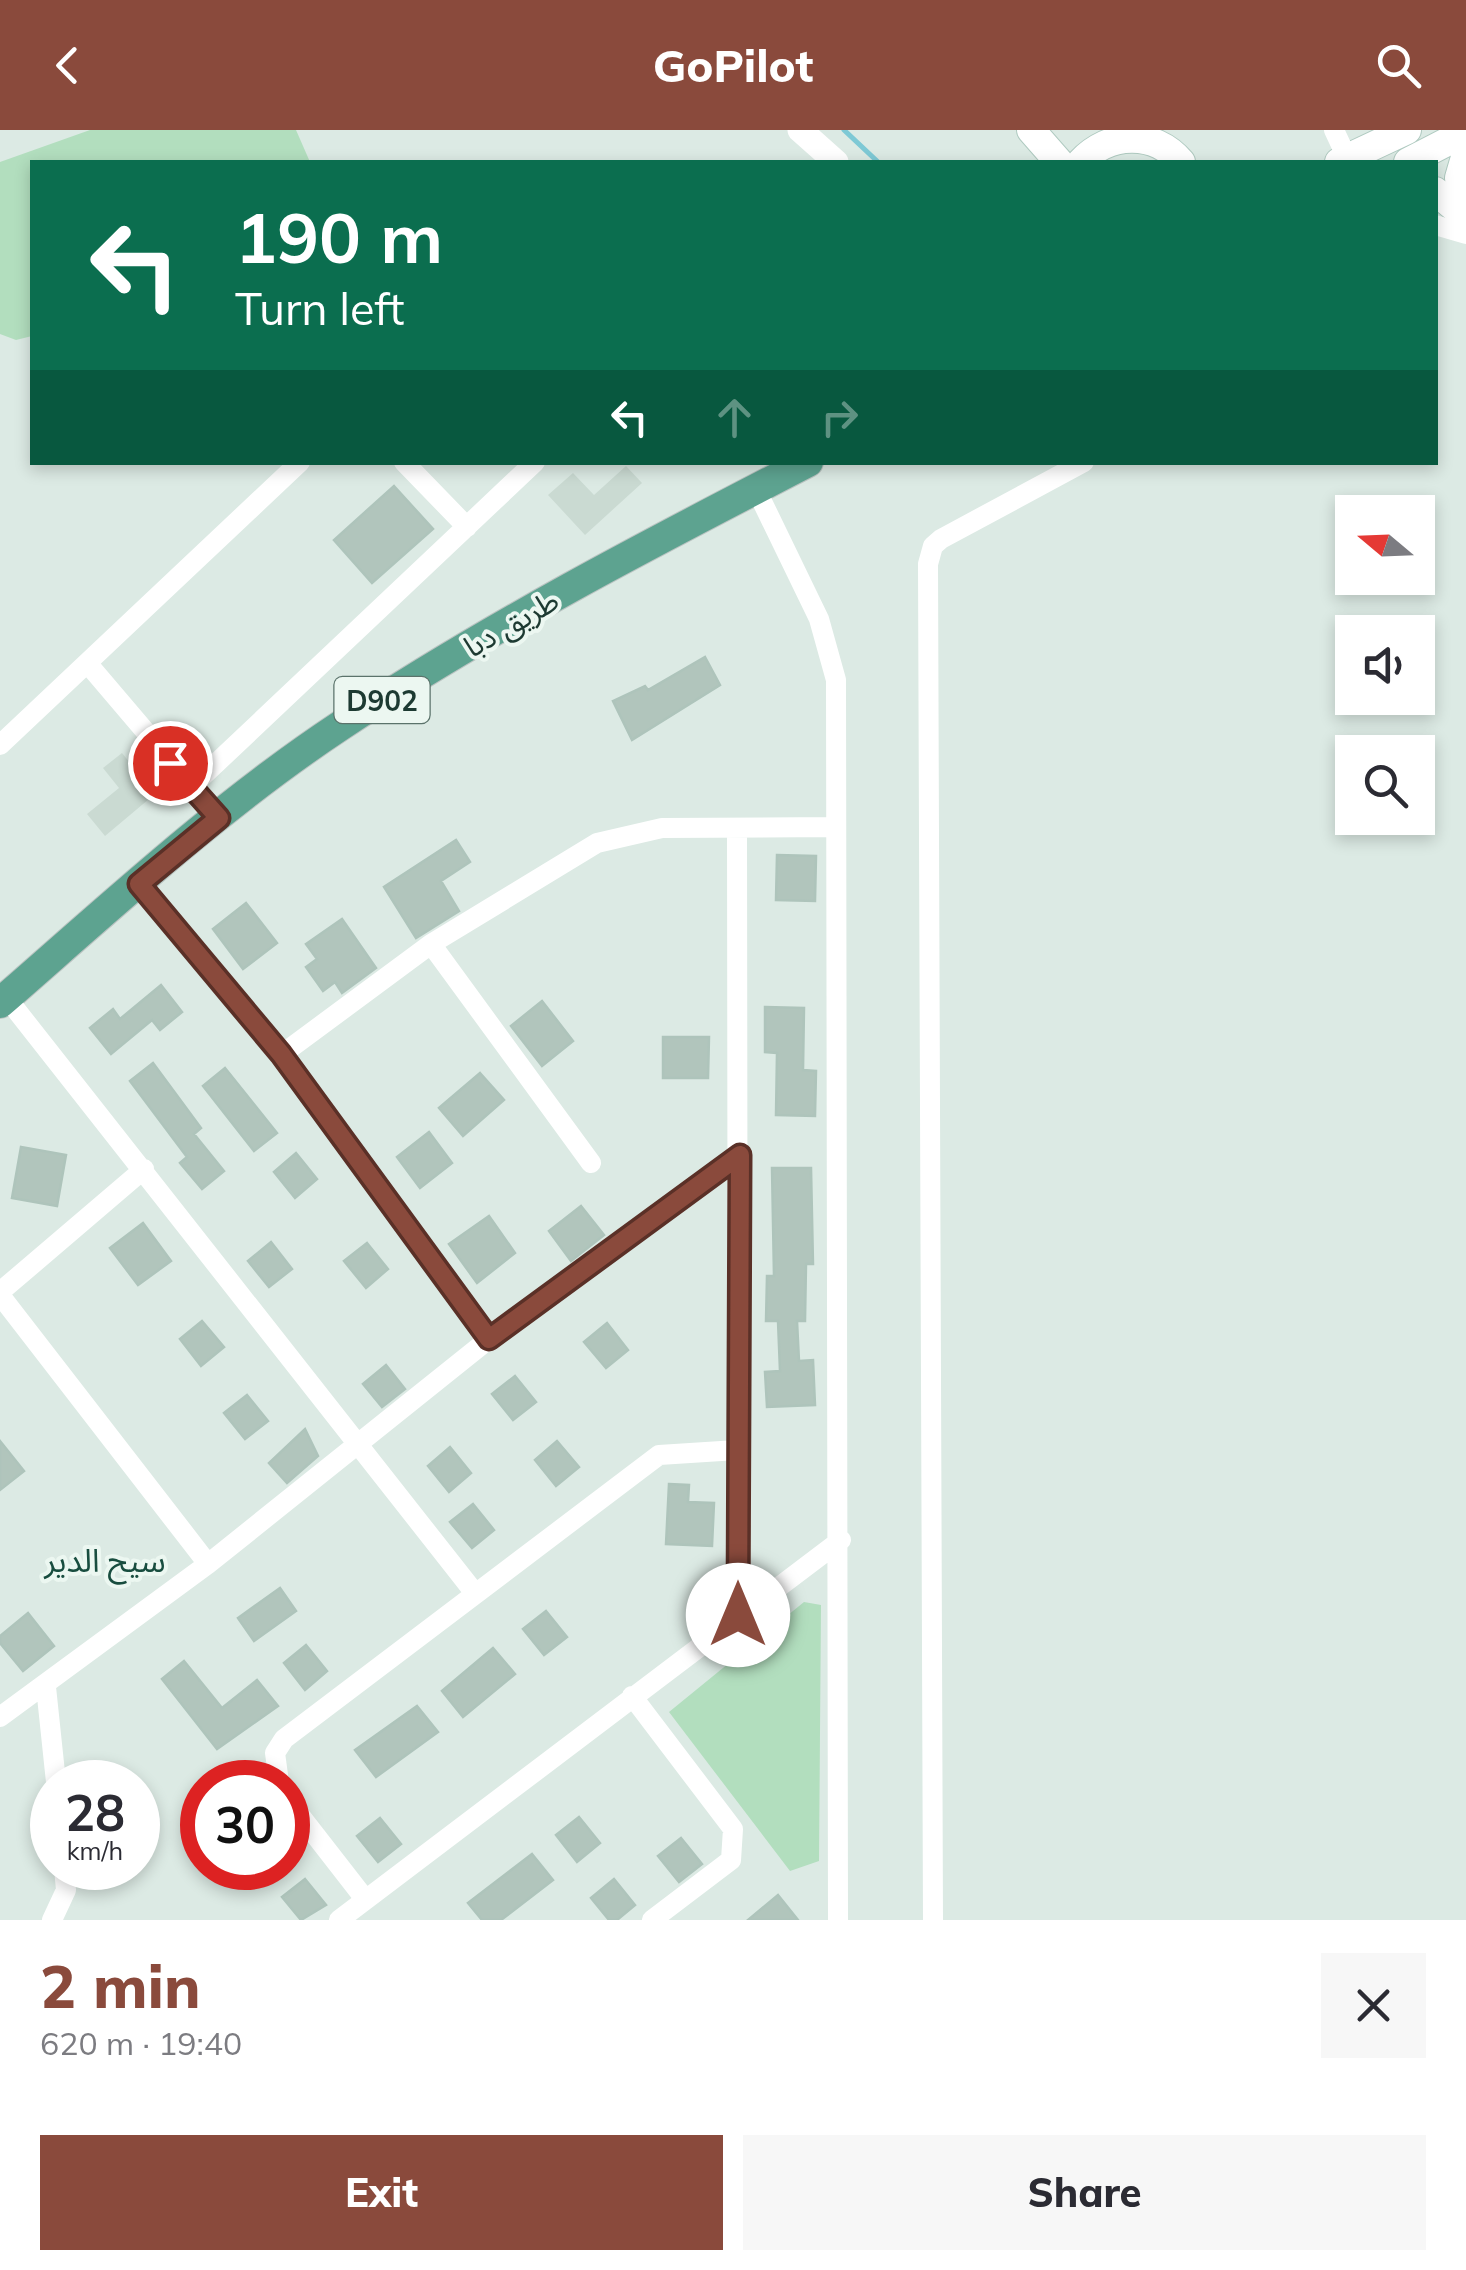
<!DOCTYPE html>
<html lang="en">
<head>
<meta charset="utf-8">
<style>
	:root { --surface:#fff; --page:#f7f7f7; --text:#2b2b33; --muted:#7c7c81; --accent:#8a4a3c }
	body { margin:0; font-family:Mulish,"Noto Sans Arabic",sans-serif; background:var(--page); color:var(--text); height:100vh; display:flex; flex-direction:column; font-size:38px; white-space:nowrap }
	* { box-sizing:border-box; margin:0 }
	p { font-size:32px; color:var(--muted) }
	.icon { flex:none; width:55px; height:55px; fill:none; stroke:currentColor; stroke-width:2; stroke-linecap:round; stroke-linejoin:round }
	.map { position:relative; height:1790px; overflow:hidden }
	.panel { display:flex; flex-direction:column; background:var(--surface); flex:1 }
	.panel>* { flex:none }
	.top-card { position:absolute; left:30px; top:30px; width:1408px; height:305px; border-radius:0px; box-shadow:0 5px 15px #0003; background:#0b6e4f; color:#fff; overflow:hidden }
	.needle { width:65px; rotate:289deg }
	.buttons { position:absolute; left:1335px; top:365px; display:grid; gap:20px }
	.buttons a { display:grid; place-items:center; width:100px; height:100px; border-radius:0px; background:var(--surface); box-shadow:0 5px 15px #0003; font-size:50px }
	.speed { position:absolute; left:30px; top:1630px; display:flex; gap:20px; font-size:50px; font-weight:700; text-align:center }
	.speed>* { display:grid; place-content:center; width:130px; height:130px; border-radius:50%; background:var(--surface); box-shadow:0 5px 15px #0003; line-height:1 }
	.speed small { font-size:25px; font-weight:400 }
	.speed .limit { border:15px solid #d22; background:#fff; color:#111 }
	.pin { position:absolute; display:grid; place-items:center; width:85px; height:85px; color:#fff; margin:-42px; border:5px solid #fff; border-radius:50%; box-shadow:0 2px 10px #0007 }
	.me { position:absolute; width:110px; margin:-55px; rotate:0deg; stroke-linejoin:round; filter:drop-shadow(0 0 8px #0008) }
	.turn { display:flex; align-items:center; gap:35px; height:210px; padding:0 40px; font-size:45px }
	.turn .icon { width:130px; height:130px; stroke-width:2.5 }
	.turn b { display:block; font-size:70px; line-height:85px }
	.lanes { display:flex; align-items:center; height:95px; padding:0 40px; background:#0003; justify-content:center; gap:50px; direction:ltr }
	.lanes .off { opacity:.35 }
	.round { display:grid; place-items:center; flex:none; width:105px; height:105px; border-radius:0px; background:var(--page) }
	.overview { display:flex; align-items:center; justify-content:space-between; height:170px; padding:0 40px }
	h1 { font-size:60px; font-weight:800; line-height:75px; color:var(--accent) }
	.action { display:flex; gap:20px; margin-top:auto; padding:20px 40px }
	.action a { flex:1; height:115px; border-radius:0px; background:var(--accent); color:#fff; font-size:40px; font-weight:800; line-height:115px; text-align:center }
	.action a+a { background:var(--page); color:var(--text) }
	header { display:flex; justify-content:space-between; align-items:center; height:130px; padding:0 40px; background:var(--accent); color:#fff; font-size:45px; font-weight:800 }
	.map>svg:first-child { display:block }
</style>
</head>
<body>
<header><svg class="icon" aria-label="back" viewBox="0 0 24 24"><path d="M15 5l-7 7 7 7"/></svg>GoPilot<svg class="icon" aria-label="search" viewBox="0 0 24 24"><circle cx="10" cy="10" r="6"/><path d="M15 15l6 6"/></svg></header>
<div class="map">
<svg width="1466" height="1790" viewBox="0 0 1466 1790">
	<rect width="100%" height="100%" fill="#dceae4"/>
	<!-- built -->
	<path fill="#cadad2" d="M 626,336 L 642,353 L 585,405 L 548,365 L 573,343 L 594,365 Z
		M 122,623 L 155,664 L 105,706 L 87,684 L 119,658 L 103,638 Z"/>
	<!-- green -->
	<path fill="#b2debe" d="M 90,0 L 296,0 L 310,32 L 32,32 L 32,206 L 16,210 L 0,204 L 0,32 Z
		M 804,1472 L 821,1475 L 819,1731 L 790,1741 L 669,1582 Z"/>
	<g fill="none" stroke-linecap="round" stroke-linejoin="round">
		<!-- stream -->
		<path stroke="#7ec9d5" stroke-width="5" d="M 844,0 L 878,32"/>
	</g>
	<!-- building -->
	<path fill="#b1c5bc" stroke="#aec4bb" stroke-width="2.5" d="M 394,356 L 433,399 L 372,453 L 334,410 Z
		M 705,527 L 720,555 L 632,610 L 613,571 L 645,556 L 648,560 Z
		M 456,710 L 470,732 L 441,751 L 459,781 L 416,808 L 384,757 Z
		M 777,725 L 816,726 L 815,771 L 776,770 Z
		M 246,773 L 277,813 L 243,839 L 213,799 Z
		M 342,789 L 376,838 L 342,863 L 335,852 L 323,861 L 306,837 L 317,829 L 306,814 Z
		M 161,855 L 182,882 L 160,900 L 152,890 L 111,924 L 90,898 L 113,879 L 120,889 Z
		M 542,871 L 573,911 L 542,936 L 511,896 Z
		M 765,877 L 804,878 L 803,940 L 816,941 L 815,986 L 776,985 L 777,923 L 765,922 Z
		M 663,907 L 709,907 L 708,948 L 663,948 Z
		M 153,933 L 201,998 L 194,1004 L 224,1041 L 202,1059 L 180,1033 L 187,1027 L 130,951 Z
		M 225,938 L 277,1003 L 254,1021 L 203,956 Z
		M 480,943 L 504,970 L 463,1006 L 439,978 Z
		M 429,1002 L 452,1033 L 420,1058 L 397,1027 Z
		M 21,1017 L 66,1025 L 57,1076 L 12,1068 Z
		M 296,1023 L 317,1049 L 295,1068 L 274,1042 Z
		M 772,1038 L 811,1038 L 813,1134 L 806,1134 L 805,1191 L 797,1191 L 799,1231 L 813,1230 L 815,1275 L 767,1277 L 765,1242 L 780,1241 L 778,1191 L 766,1191 L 767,1146 L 774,1146 Z
		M 581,1076 L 604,1105 L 571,1131 L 549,1101 Z
		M 489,1086 L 515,1123 L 477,1153 L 449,1114 Z
		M 143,1093 L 171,1131 L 138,1155 L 110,1118 Z
		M 271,1112 L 292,1139 L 269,1157 L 248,1131 Z
		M 367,1113 L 388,1139 L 366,1158 L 344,1131 Z
		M 202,1191 L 224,1217 L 201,1236 L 180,1209 Z
		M 607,1193 L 628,1220 L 606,1238 L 584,1212 Z
		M 386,1235 L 405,1259 L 382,1277 L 363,1254 Z
		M 515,1246 L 536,1272 L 513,1290 L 492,1264 Z
		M 247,1265 L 268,1291 L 245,1309 L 224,1283 Z
		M 305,1299 L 318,1326 L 287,1353 L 269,1333 Z
		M 0,1311 L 24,1341 L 0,1360 Z
		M 557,1311 L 579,1337 L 556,1356 L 535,1330 Z
		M 450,1317 L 471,1343 L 449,1362 L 428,1336 Z
		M 669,1354 L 689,1355 L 688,1372 L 714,1373 L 712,1416 L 666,1414 Z
		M 473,1374 L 494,1400 L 472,1418 L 450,1392 Z
		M 280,1458 L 296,1481 L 254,1511 L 238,1488 Z
		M 546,1481 L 567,1507 L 544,1525 L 523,1499 Z
		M 28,1483 L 54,1516 L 23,1541 L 0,1513 L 0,1506 Z
		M 306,1515 L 327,1541 L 305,1560 L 284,1533 Z
		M 493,1518 L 515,1544 L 463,1587 L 442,1561 Z
		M 184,1531 L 222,1578 L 257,1550 L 278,1576 L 217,1619 L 162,1549 Z
		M 417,1576 L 438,1602 L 376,1647 L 355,1620 Z
		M 579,1687 L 600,1713 L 577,1732 L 556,1705 Z
		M 380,1688 L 401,1714 L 378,1732 L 357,1706 Z
		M 681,1708 L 702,1734 L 679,1752 L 658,1726 Z
		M 532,1724 L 553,1750 L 501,1790 L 482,1790 L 468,1773 Z
		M 305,1749 L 326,1775 L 301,1790 L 282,1767 Z
		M 614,1749 L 635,1775 L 617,1790 L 609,1790 L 591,1768 Z
		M 778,1765 L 798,1790 L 748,1790 Z"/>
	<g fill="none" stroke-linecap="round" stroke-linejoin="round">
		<defs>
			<path id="secondary" d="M 1031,0 L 1059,32
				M 1466,24 L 1459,48 L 1466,78
				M 1081,32 C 1109,2 1154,0 1181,32
				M 1339,32 L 1407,0
				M 1408,32 L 1466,2
				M 1435,61 L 1466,87"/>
			<path id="primary" d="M 0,873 C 109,778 219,676 340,596 C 489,497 649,414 808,332"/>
		</defs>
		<!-- secondary casing -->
		<use href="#secondary" stroke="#afcac0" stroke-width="30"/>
		<!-- primary casing -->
		<use href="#primary" stroke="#bbc4c2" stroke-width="32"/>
		<!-- minor -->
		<path stroke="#fff" stroke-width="20" d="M 1334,0 L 1348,30
			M 1435,95 L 1466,104
			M 404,332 L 467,397
			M 756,359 L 819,489 L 836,550 L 838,1790
			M 88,534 L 219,688
			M 0,615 L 300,332
			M 190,658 L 535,332
			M 737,698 L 738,1485
			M 139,754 L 281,925 L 489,1209
			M 431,814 L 591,1033
			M 6,867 L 474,1462
			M 281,925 L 431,814 L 597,713 L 662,698 L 835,697
			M 0,1162 L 144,1039
			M 0,1165 L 208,1434
			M 46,1557 L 56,1652
			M 632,1566 L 733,1699 L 731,1730 L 652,1790
			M 0,1587 L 208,1434 L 489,1209 L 740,1025
			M 279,1652 L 275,1623 L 284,1609 L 659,1325 L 737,1320
			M 288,1670 L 365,1769
			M 52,1790 L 66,1760 L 64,1738
			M 339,1790 L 841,1410
			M 933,1790 L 928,434 L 933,416 L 941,409 L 1084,332"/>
		<!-- tertiary -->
		<path stroke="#fff" stroke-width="25" d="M 800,0 L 836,32"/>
		<!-- secondary -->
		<use href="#secondary" stroke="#fff" stroke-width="28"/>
		<!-- primary -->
		<use href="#primary" stroke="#5da390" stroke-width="30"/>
	</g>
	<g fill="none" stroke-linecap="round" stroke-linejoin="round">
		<defs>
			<path id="route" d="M 170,633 L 219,688 L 139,754 L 281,924 L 489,1209 L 740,1025 L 738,1485"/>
		</defs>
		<!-- route casing -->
		<use href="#route" stroke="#5a3027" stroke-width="25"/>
		<!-- route -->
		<use href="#route" stroke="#8a4a3c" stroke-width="18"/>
	</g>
	<g text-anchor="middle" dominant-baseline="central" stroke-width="8" stroke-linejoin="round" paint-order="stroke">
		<!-- shield labels -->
		<rect fill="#ecf7f1" stroke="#5b736b" stroke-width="2.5" x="334.5" y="547" width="95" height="46" rx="8"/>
		<g font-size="28" font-weight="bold" fill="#1d3a32">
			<text x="382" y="570">D902</text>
		</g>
		<!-- street labels -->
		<g font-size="30" fill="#1d3a32" stroke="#ecf7f1">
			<text transform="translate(511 493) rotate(-30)">طريق دبا</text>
		</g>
		<!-- neighbourhood labels -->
		<g font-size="32" fill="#184d3f" stroke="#ecf7f1">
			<text x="105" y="1430">سيح الدير</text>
		</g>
	</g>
</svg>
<div class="buttons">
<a><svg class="needle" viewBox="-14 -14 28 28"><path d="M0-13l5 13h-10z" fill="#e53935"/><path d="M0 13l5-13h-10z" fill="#7c7c81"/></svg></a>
<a><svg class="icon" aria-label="sound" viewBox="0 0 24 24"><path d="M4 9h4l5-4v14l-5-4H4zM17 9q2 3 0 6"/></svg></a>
<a><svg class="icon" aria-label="search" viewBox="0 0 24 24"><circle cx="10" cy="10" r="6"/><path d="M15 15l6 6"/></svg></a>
</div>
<div class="speed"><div>28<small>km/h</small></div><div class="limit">30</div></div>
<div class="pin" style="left:170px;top:633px;background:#d93025"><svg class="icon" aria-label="arrive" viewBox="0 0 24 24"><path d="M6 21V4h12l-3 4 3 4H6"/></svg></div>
<svg class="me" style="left:738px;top:1485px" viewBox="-20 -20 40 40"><circle r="19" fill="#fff"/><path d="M0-13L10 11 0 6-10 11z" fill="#8a4a3c"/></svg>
<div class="top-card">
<div class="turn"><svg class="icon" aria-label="left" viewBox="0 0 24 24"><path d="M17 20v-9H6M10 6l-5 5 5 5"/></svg><div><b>190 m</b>Turn left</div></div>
<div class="lanes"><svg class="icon" aria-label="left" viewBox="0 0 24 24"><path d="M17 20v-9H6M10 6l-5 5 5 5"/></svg><svg class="icon off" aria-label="ahead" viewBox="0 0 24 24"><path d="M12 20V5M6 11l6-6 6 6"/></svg><svg class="icon off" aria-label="right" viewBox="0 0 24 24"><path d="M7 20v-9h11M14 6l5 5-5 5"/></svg></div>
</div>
</div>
<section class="panel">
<div class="overview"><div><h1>2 min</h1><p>620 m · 19:40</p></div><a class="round"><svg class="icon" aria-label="close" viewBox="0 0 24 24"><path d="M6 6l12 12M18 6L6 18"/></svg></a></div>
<div class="action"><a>Exit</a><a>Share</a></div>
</section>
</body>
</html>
